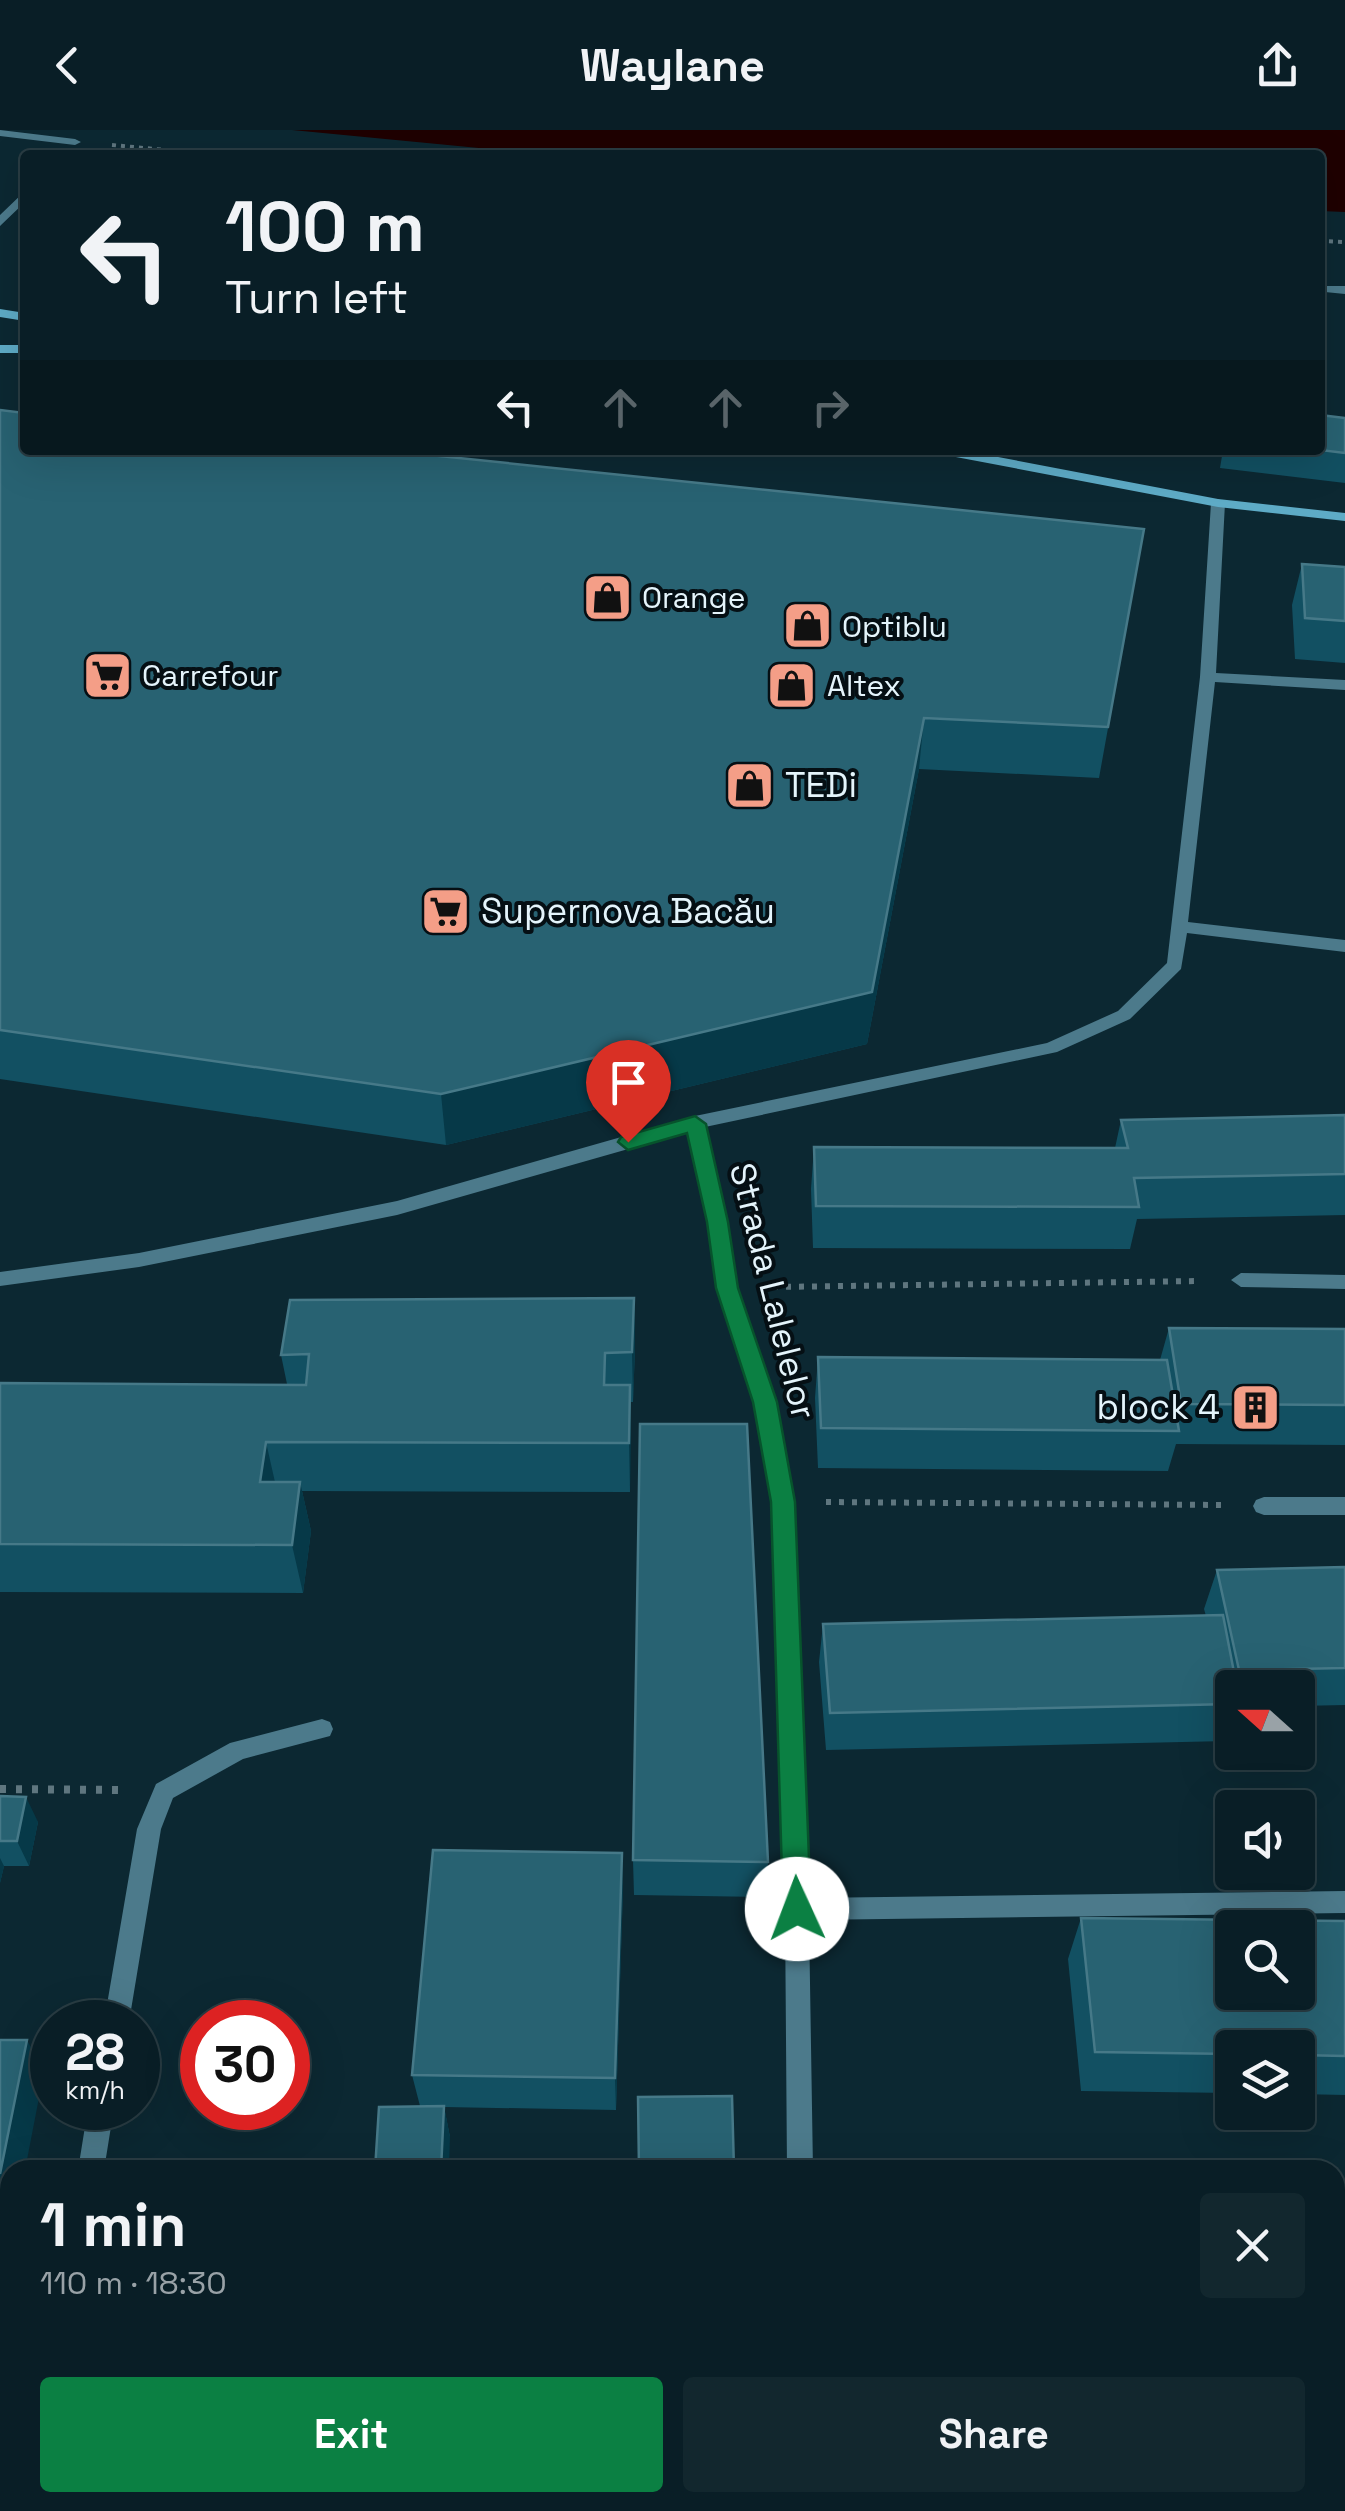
<!DOCTYPE html>
<html lang="en">
<head>
<meta charset="utf-8">
<style>
	:root { --surface:#091e26; --page:#12272e; --text:#f1f3f6; --muted:#99a2a7; --line:#293c43; --accent:#0b8043 }
	body { margin:0; font-family:"Space Grotesk",sans-serif; background:var(--page); color:var(--text); height:100vh; display:flex; flex-direction:column; font-size:38px; white-space:nowrap }
	* { box-sizing:border-box; margin:0 }
	p { font-size:32px; color:var(--muted) }
	.icon { flex:none; width:55px; height:55px; fill:none; stroke:currentColor; stroke-width:2; stroke-linecap:round; stroke-linejoin:round }
	.map { position:relative; flex:1; overflow:hidden }
	.details { position:absolute; left:0px; top:2030px; width:1345px; height:352px; display:flex; flex-direction:column; background:var(--surface); border-radius:30px 30px 0 0; box-shadow:0 10px 40px #0002,0 0 0 2px var(--line) }
	.details>* { flex:none }
	.top-card { position:absolute; left:20px; top:20px; width:1305px; height:305px; border-radius:10px; box-shadow:0 10px 40px #0002,0 0 0 2px var(--line); background:#091e26; color:var(--text); overflow:hidden }
	.needle { width:65px; rotate:291deg }
	.buttons { position:absolute; left:1215px; top:1540px; display:grid; gap:20px }
	.buttons a { display:grid; place-items:center; width:100px; height:100px; border-radius:10px; background:var(--surface); box-shadow:0 10px 40px #0002,0 0 0 2px var(--line); font-size:50px }
	.speed { position:absolute; left:30px; top:1870px; display:flex; gap:20px; font-size:50px; font-weight:700; text-align:center }
	.speed>* { display:grid; place-content:center; width:130px; height:130px; border-radius:50%; background:var(--surface); box-shadow:0 10px 40px #0002,0 0 0 2px var(--line); line-height:1 }
	.speed small { font-size:25px; font-weight:400 }
	.speed .limit { border:15px solid #d22; background:#fff; color:#111 }
	.pin { position:absolute; display:grid; place-items:center; width:85px; height:85px; color:#fff; margin:-102px -42px; border-radius:50% 50% 50% 0; rotate:-45deg; box-shadow:0 0 10px #0007 }
	.pin .icon { rotate:45deg }
	.me { position:absolute; width:110px; margin:-55px; rotate:358deg; stroke-linejoin:round; filter:drop-shadow(0 0 8px #0008) }
	.turn { display:flex; align-items:center; gap:35px; height:210px; padding:0 40px; font-size:45px }
	.turn .icon { width:130px; height:130px; stroke-width:2.5 }
	.turn b { display:block; font-size:70px; line-height:85px }
	.lanes { display:flex; align-items:center; height:95px; padding:0 40px; background:#0003; justify-content:center; gap:50px; direction:ltr }
	.lanes .off { opacity:.35 }
	.round { display:grid; place-items:center; flex:none; width:105px; height:105px; border-radius:10px; background:var(--page) }
	.overview { display:flex; align-items:center; justify-content:space-between; height:170px; padding:0 40px }
	h1 { font-size:60px; font-weight:700; line-height:75px }
	.primary-button { display:flex; gap:20px; margin-top:auto; padding:20px 40px }
	.primary-button a { flex:1; height:115px; border-radius:10px; background:var(--accent); color:#fff; font-size:40px; font-weight:700; line-height:115px; text-align:center }
	.primary-button a+a { background:var(--page); color:var(--text) }
	header { display:flex; justify-content:space-between; align-items:center; height:130px; padding:0 40px; background:var(--surface); font-size:45px; font-weight:700 }
	.map>svg:first-child { display:block }
</style>
</head>
<body>
<header><svg class="icon" aria-label="back" viewBox="0 0 24 24"><path d="M15 5l-7 7 7 7"/></svg>Waylane<svg class="icon" aria-label="share" viewBox="0 0 24 24"><path d="M12 15V3M7 8l5-5 5 5M5 13v7h14v-7"/></svg></header>
<div class="map">
<svg width="1345" height="2381" viewBox="0 0 1345 2381">
	<rect width="100%" height="100%" fill="#0c2832"/>
	<!-- water -->
	<path fill="#1f0000" d="M 292,0 L 1345,0 L 1345,82 L 1320,81 L 1320,25 L 553,25 Z"/>
	<g fill="none" stroke-linecap="round" stroke-linejoin="round">
		<!-- path-far2 -->
		<path stroke="#5f767f" stroke-width="4" stroke-dasharray="4 5" stroke-linecap="butt" d="M 112,15 L 219,25
			M 1320,111 L 1345,112"/>
		<!-- path-far1 -->
		<path stroke="#5f767f" stroke-width="6" stroke-dasharray="5 8" stroke-linecap="butt" d="M 773,1157 L 1201,1151
			M 826,1372 L 1223,1375"/>
		<!-- path -->
		<path stroke="#5f767f" stroke-width="8" stroke-dasharray="6 10" stroke-linecap="butt" d="M 0,1659 L 118,1660"/>
		<!-- lane -->
		<path fill="#4c7a8b" fill-rule="evenodd" d="M 0,0 L 75,9 L 81,12 L 75,15 L 0,6 Z
			M 25,61 L 25,72 L 0,96 L 0,85 Z
			M 1325,156 L 1345,156 L 1345,164 L 1325,162 Z
			M 695,986 L 704,993 L 702,998 L 397,1085 L 139,1137 L 0,1156 L 0,1142 L 139,1123 L 397,1071 Z
			M 322,1589 L 330,1592 L 333,1599 L 330,1606 L 243,1629 L 173,1668 L 161,1699 L 129,1892 L 104,1892 L 137,1699 L 156,1654 L 230,1613 Z
			M 88,1978 L 114,1978 L 104,2040 L 78,2040 Z
			M 20,2372 L 48,2372 L 47,2381 L 19,2381 Z"/>
		<!-- street -->
		<path fill="#4c7a8b" fill-rule="evenodd" d="M 1218,369 L 1225,373 L 1216,543 L 1345,550 L 1345,560 L 1215,552 L 1188,792 L 1345,810 L 1345,822 L 1187,803 L 1181,839 L 1130,889 L 1057,922 L 705,997 L 727,1092 L 737,1158 L 775,1272 L 794,1372 L 809,1768 L 1345,1761 L 1345,1783 L 809,1790 L 813,2040 L 787,2040 L 785,1779 L 772,1372 L 755,1272 L 717,1158 L 707,1092 L 686,993 L 695,986 L 1047,913 L 1118,881 L 1167,833 L 1200,547 L 1211,373 Z
			M 1241,1143 L 1345,1145 L 1345,1159 L 1241,1157 L 1231,1150 Z
			M 1264,1367 L 1345,1367 L 1345,1385 L 1264,1385 L 1256,1382 L 1253,1376 L 1256,1370 Z
			M 777,2372 L 805,2372 L 805,2381 L 777,2381 Z"/>
		<!-- secondary -->
		<path fill="#5eabc6" fill-rule="evenodd" d="M 0,179 L 25,183 L 25,191 L 0,187 Z
			M 0,215 L 25,215 L 25,223 L 0,223 Z
			M 933,320 L 961,320 L 1218,369 L 1345,383 L 1345,391 L 1218,377 L 940,324 Z"/>
	</g>
	<!-- wall -->
	<path fill="#125062" d="M 0,280 L 1144,399 L 1099,648 L 919,639 L 867,914 L 446,1015 L 0,949 Z
		M 1345,288 L 1345,353 L 1220,338 L 1223,320 L 1320,320 Z
		M 1302,434 L 1345,437 L 1345,533 L 1295,529 L 1292,475 Z
		M 1345,985 L 1345,1085 L 1137,1089 L 1130,1119 L 813,1118 L 811,1059 L 814,1017 L 1115,1018 L 1121,990 Z
		M 634,1168 L 635,1218 L 633,1272 L 630,1272 L 630,1362 L 302,1361 L 311,1401 L 303,1463 L 0,1462 L 0,1253 L 287,1254 L 281,1225 Z
		M 1169,1198 L 1345,1199 L 1345,1315 L 1176,1314 L 1168,1341 L 818,1338 L 815,1268 L 818,1227 L 1160,1230 Z
		M 1345,1437 L 1345,1575 L 1298,1576 L 1298,1558 L 1232,1558 L 1232,1596 L 1227,1611 L 826,1620 L 819,1532 L 823,1494 L 1206,1486 L 1204,1479 L 1217,1440 Z
		M 0,1666 L 38,1692 L 29,1736 L 4,1736 L 0,1753 Z
		M 633,1730 L 768,1732 L 766,1767 L 634,1765 Z
		M 623,1758 L 616,1980 L 444,1977 L 450,2007 L 420,1976 L 412,1945 Z
		M 1081,1788 L 1345,1791 L 1345,1965 L 1298,1964 L 1298,1918 L 1232,1918 L 1232,1963 L 1081,1961 L 1068,1829 Z
		M 71,2372 L 163,2372 L 163,2374 Z
		M 719,2372 L 719,2381 L 576,2381 L 576,2380 Z"/>
	<!-- shaded-wall -->
	<path fill="#063948" d="M 924,588 L 919,639 L 867,914 L 446,1015 L 441,964 Z
		M 634,1168 L 635,1218 L 633,1272 L 632,1222 Z
		M 630,1255 L 631,1304 L 630,1362 L 629,1313 Z
		M 266,1312 L 277,1361 L 260,1352 Z
		M 300,1352 L 311,1401 L 303,1463 L 292,1415 Z
		M 26,1667 L 38,1692 L 29,1736 L 17,1711 Z
		M 622,1723 L 623,1758 L 616,1980 L 615,1948 Z
		M 0,1728 L 4,1736 L 0,1753 Z
		M 27,1910 L 44,1942 L 25,2040 L 10,2040 L 10,2118 L 0,2169 L 0,2044 Z
		M 444,1976 L 450,2007 L 449,2040 L 441,2040 Z"/>
	<!-- building -->
	<path fill="#286272" stroke="#467988" stroke-width="2.5" fill-rule="evenodd" d="M 0,280 L 25,283 L 25,320 L 381,320 L 1144,399 L 1108,597 L 924,588 L 872,862 L 441,964 L 0,900 Z
		M 1320,285 L 1345,288 L 1345,323 L 1320,320 Z
		M 1302,434 L 1345,437 L 1345,491 L 1305,488 Z
		M 1345,985 L 1345,1044 L 1134,1048 L 1139,1077 L 816,1076 L 814,1017 L 1128,1018 L 1121,990 Z
		M 634,1168 L 632,1222 L 605,1223 L 604,1255 L 630,1255 L 629,1313 L 266,1312 L 260,1352 L 300,1352 L 292,1415 L 0,1414 L 0,1253 L 306,1255 L 309,1224 L 281,1225 L 290,1170 Z
		M 1169,1198 L 1345,1199 L 1345,1275 L 1181,1274 Z
		M 818,1227 L 1167,1230 L 1179,1301 L 821,1298 Z
		M 640,1294 L 747,1294 L 768,1732 L 633,1730 Z
		M 1345,1437 L 1345,1538 L 1239,1540 L 1217,1440 Z
		M 1223,1485 L 1237,1558 L 1232,1558 L 1232,1574 L 830,1583 L 823,1494 Z
		M 0,1666 L 26,1667 L 17,1711 L 0,1711 Z
		M 433,1720 L 622,1723 L 615,1948 L 412,1945 Z
		M 1081,1788 L 1345,1791 L 1345,1926 L 1298,1925 L 1298,1918 L 1232,1918 L 1232,1924 L 1095,1922 ZM 1232,1798 L 1298,1798 L 1298,1862 L 1232,1862 Z
		M 0,1910 L 27,1910 L 0,2044 Z
		M 732,1966 L 734,2040 L 639,2040 L 638,1967 Z
		M 444,1976 L 441,2040 L 375,2040 L 379,1977 Z
		M 576,2372 L 719,2372 L 719,2378 L 576,2380 Z"/>
	<!-- route -->
	<path fill="#0b8043" stroke="#07532c" stroke-width="2.5" d="M 695,986 L 706,994 L 728,1092 L 738,1158 L 777,1272 L 795,1372 L 811,1779 L 807,1788 L 797,1792 L 787,1788 L 783,1779 L 771,1372 L 753,1272 L 716,1158 L 707,1092 L 687,1003 L 628,1020 L 618,1012 L 621,1007 Z"/>
	<!-- icons -->
	<defs>
		<symbol id="shop-square" viewBox="-11 -11 22 22"><rect x="-9" y="-9" width="18" height="18" rx="4" fill="#f49e87" stroke="#050f14"/><path d="M-5-2.5h2.3a2.7 3.5 0 0 1 5.4 0H5L5.5 6h-11ZM-1.5-2.5h3a1.5 2.3 0 0 0-3 0Z" fill="#111"/></symbol>
		<symbol id="supermarket-square" viewBox="-11 -11 22 22"><rect x="-9" y="-9" width="18" height="18" rx="4" fill="#f49e87" stroke="#050f14"/><path d="M-6-5.5h2.5l.6 2H6L4.5 2H-2.5L-4.4-4H-6ZM-1.5 3.2a1.3 1.3 0 1 0 .1 0ZM3 3.2a1.3 1.3 0 1 0 .1 0Z" fill="#111"/></symbol>
		<symbol id="building-square" viewBox="-11 -11 22 22"><rect x="-9" y="-9" width="18" height="18" rx="4" fill="#f49e87" stroke="#050f14"/><path d="M-4-6H4V6H1V3H-1V6H-4ZM-2.5-4.3h1.7v1.8h-1.7ZM.8-4.3h1.7v1.8H.8ZM-2.5-1h1.7V.8h-1.7ZM.8-1h1.7V.8H.8Z" fill="#111"/></symbol>
	</defs>
	<g fill-rule="evenodd">
		<use href="#shop-square" x="580" y="440" width="55" height="55"/>
		<use href="#shop-square" x="780" y="468" width="55" height="55"/>
		<use href="#supermarket-square" x="80" y="518" width="55" height="55"/>
		<use href="#shop-square" x="764" y="528" width="55" height="55"/>
		<use href="#shop-square" x="722" y="628" width="55" height="55"/>
		<use href="#supermarket-square" x="418" y="754" width="55" height="55"/>
		<use href="#building-square" x="1228" y="1250" width="55" height="55"/>
	</g>
	<g text-anchor="middle" dominant-baseline="central" stroke-width="8" stroke-linejoin="round" paint-order="stroke">
		<!-- far-poi labels -->
		<g font-size="30" fill="#e4f4fb" stroke="#050f14" text-anchor="start">
			<text x="642" y="467">Orange</text>
			<text x="842" y="496">Optiblu</text>
			<text x="142" y="545">Carrefour</text>
			<text x="827" y="555">Altex</text>
		</g>
		<!-- poi labels -->
		<g font-size="35" fill="#e4f4fb" stroke="#050f14" text-anchor="start">
			<text x="785" y="655">TEDi</text>
			<text x="481" y="781">Supernova Bacău</text>
			<text x="1220" y="1277" text-anchor="end">block 4</text>
		</g>
		<!-- street labels -->
		<g font-size="35" fill="#e4f4fb" stroke="#050f14">
			<text transform="translate(773 1161) rotate(76)">Strada Lalelelor</text>
		</g>
	</g>
</svg>
<div class="buttons">
<a><svg class="needle" viewBox="-14 -14 28 28"><path d="M0-13l5 13h-10z" fill="#e53935"/><path d="M0 13l5-13h-10z" fill="#99a2a7"/></svg></a>
<a><svg class="icon" aria-label="sound" viewBox="0 0 24 24"><path d="M4 9h4l5-4v14l-5-4H4zM17 9q2 3 0 6"/></svg></a>
<a><svg class="icon" aria-label="search" viewBox="0 0 24 24"><circle cx="10" cy="10" r="6"/><path d="M15 15l6 6"/></svg></a>
<a><svg class="icon" aria-label="layers" viewBox="0 0 24 24"><path d="M12 4l9 5-9 5-9-5zM3 14l9 5 9-5"/></svg></a>
</div>
<div class="speed"><div>28<small>km/h</small></div><div class="limit">30</div></div>
<div class="pin" style="left:628px;top:1012px;background:#d93025"><svg class="icon" aria-label="arrive" viewBox="0 0 24 24"><path d="M6 21V4h12l-3 4 3 4H6"/></svg></div>
<svg class="me" style="left:797px;top:1779px" viewBox="-20 -20 40 40"><circle r="19" fill="#fff"/><path d="M0-13L10 11 0 6-10 11z" fill="#0b8043"/></svg>
<div class="top-card">
<div class="turn"><svg class="icon" aria-label="left" viewBox="0 0 24 24"><path d="M17 20v-9H6M10 6l-5 5 5 5"/></svg><div><b>100 m</b>Turn left</div></div>
<div class="lanes"><svg class="icon" aria-label="left" viewBox="0 0 24 24"><path d="M17 20v-9H6M10 6l-5 5 5 5"/></svg><svg class="icon off" aria-label="ahead" viewBox="0 0 24 24"><path d="M12 20V5M6 11l6-6 6 6"/></svg><svg class="icon off" aria-label="ahead" viewBox="0 0 24 24"><path d="M12 20V5M6 11l6-6 6 6"/></svg><svg class="icon off" aria-label="right" viewBox="0 0 24 24"><path d="M7 20v-9h11M14 6l5 5-5 5"/></svg></div>
</div>
<section class="details">
<div class="overview"><div><h1>1 min</h1><p>110 m · 18:30</p></div><a class="round"><svg class="icon" aria-label="close" viewBox="0 0 24 24"><path d="M6 6l12 12M18 6L6 18"/></svg></a></div>
<div class="primary-button"><a>Exit</a><a>Share</a></div>
</section>
</div>
</body>
</html>
